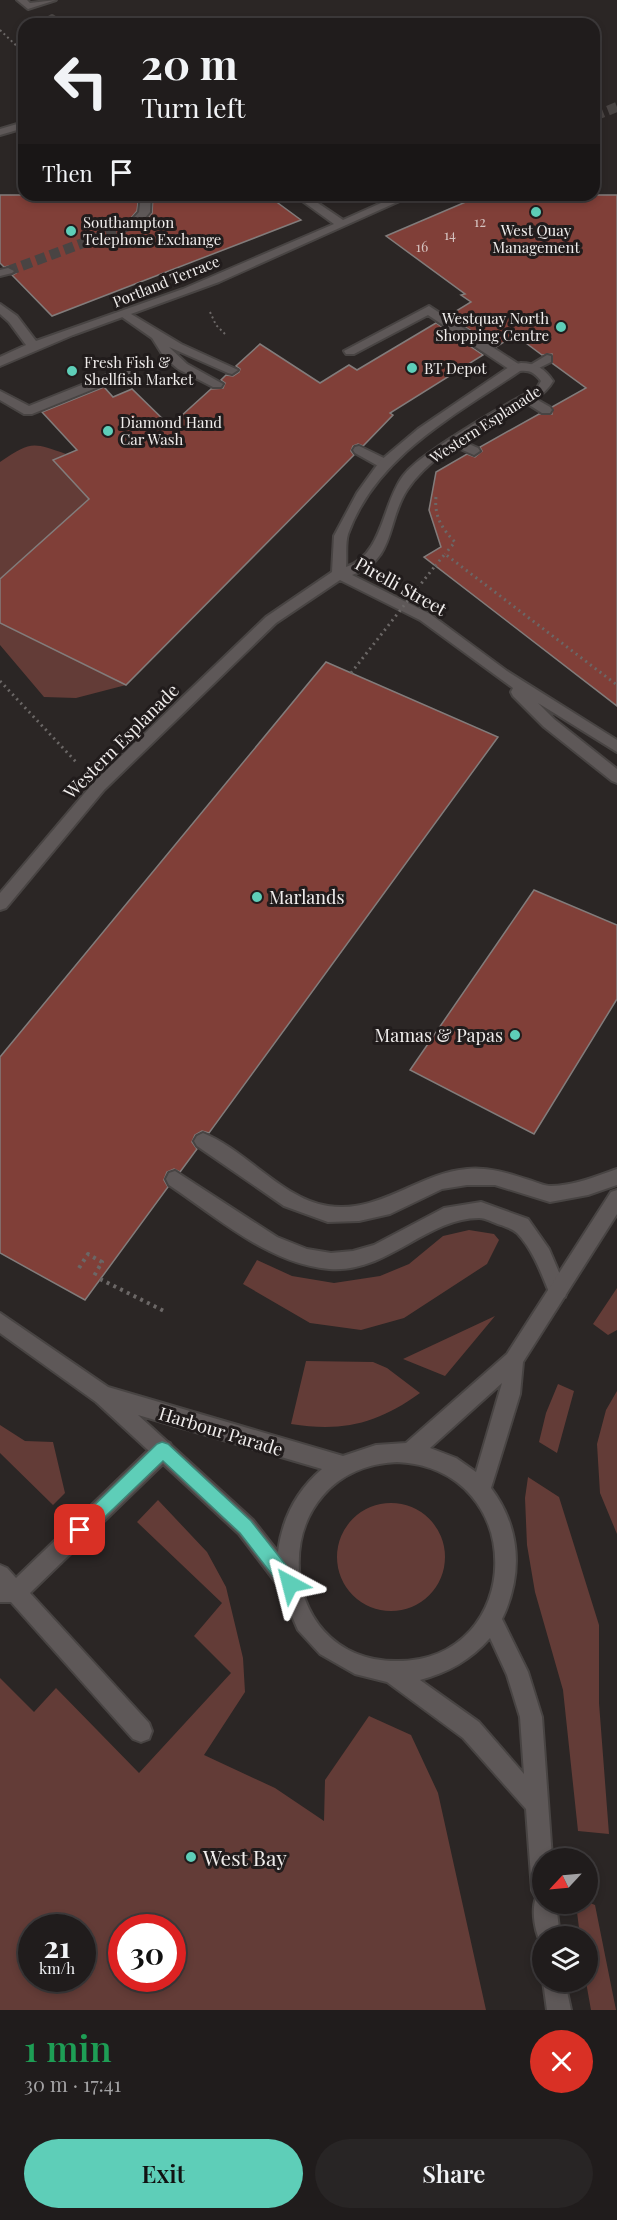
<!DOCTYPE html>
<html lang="en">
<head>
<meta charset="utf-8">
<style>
	:root { --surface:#201c1c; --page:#282525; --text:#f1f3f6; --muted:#a2a1a3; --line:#3d3a3b; --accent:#5eceb8 }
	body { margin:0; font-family:"Playfair Display",serif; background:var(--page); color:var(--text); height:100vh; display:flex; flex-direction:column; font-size:22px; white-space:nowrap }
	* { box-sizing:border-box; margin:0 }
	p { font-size:20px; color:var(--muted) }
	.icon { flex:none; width:33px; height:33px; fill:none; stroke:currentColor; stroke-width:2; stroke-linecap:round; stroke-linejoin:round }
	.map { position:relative; height:2010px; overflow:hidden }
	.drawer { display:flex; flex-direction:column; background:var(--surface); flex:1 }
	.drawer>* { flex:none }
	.guide { position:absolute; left:18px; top:18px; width:582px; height:183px; border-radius:18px; box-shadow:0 3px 9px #0003,0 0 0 2px var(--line); background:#201c1c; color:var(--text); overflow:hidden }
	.needle { width:39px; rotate:244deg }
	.controls { position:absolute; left:532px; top:1848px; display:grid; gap:12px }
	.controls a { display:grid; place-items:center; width:66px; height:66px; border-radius:50%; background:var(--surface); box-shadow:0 3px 9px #0003,0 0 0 2px var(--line); font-size:30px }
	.speed { position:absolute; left:18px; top:1914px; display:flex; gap:12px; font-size:30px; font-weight:700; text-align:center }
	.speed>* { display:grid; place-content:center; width:78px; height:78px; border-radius:50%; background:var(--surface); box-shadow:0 3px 9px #0003,0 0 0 2px var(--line); line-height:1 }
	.speed small { font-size:15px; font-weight:400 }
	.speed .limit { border:9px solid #d22; background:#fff; color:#111 }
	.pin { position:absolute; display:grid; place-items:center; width:51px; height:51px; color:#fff; margin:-26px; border-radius:12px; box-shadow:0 3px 9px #0006 }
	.me { position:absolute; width:66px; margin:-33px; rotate:322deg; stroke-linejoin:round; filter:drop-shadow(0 0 4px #0008) }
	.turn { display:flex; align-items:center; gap:21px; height:126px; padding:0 24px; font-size:27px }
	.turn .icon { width:78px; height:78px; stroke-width:2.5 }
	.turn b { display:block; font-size:42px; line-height:51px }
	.then { display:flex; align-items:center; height:57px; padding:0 24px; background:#0003; gap:12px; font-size:22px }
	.round { display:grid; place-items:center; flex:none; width:63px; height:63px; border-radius:32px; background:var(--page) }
	.summary { display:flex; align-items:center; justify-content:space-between; height:102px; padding:0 24px }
	h1 { font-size:36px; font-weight:600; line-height:45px; color:#1e9e55 }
	.action { display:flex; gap:12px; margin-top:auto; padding:12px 24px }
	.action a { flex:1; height:69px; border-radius:36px; background:var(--accent); color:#111; font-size:24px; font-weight:600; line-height:69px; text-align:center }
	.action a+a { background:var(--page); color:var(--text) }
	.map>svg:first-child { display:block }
</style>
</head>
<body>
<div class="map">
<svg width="617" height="2010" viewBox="0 0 617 2010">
	<rect width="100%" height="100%" fill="#2b2625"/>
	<!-- green -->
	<path fill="#633c37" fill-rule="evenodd" d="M 153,441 L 0,579 L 0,462 C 31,441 32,442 66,454 L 53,460 L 63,470 Z
		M 0,623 L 126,685 L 76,698 L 44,697 L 0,645 Z
		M 469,1230 L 494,1234 L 499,1240 L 487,1264 L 404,1318 L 361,1330 L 310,1323 L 243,1284 L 257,1260 L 292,1276 L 334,1283 L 380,1276 L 409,1264 L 443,1236 Z
		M 617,1288 L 617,1330 L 608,1335 L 593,1324 Z
		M 495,1316 L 445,1376 L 403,1359 Z
		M 306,1361 L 373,1362 L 387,1368 L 420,1393 C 377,1424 343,1432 291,1424 Z
		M 558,1384 L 574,1391 L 557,1453 L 539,1442 L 546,1413 Z
		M 617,1391 L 617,1534 L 600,1493 L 597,1444 L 606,1410 Z
		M 0,1425 L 25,1441 L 53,1442 L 65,1493 L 53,1505 L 0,1453 Z
		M 528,1477 L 559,1497 L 599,1625 L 599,1703 L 609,1834 L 578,1831 L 563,1690 L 535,1592 L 527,1545 L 525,1498 Z
		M 158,1500 L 207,1552 L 226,1587 L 243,1658 L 245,1692 L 204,1755 L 275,1788 L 324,1821 L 325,1780 L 369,1716 L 411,1735 L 438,1793 L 486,2010 L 0,2010 L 0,1678 L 34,1712 L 56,1688 L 139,1773 L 231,1673 L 194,1636 L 222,1603 L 137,1522 ZM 32,1928 L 82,1928 L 82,1978 L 32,1978 ZM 122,1928 L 172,1928 L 172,1978 L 122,1978 Z
		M337 1557a54 54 0 1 1 108 0a54 54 0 1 1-108 0Z
		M 588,1902 L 595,1905 L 616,2010 L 591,2010 L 586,1982 L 588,1936 L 580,1936 L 576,1904 Z"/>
	<!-- building -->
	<path fill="#803f38" stroke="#827c7b" stroke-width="1.5" d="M 0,195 L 139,195 L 137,211 L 126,224 L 130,228 L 140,227 L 152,213 L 153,195 L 267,195 L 301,220 L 52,316 L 12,275 L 16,273 L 15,269 L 9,266 L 4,267 L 0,263 Z
		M 482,195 L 617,195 L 617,706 L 424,557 L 441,547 L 429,510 L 436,472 L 467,454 L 475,457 L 482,451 L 480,447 L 539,414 L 552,414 L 552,407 L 586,388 L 552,363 L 552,354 L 542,355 L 515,335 L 496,347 L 448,316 L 471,302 L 461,295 L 465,294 L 386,236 Z
		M 436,323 L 483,355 L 390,413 L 393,415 L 363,446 L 358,444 L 353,446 L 351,451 L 354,455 L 126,685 L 0,623 L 0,579 L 89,499 L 53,460 L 77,450 L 42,412 L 104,387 L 113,397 L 132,389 L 170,426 L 211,389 L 223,388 L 225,383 L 221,380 L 226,375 L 233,376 L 239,372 L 240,369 L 236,366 L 260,344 L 320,383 L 349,365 L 357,370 Z
		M 326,662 L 498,737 L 209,1133 L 202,1131 L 195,1135 L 192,1142 L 197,1149 L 180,1172 L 174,1169 L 167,1172 L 164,1180 L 168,1187 L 85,1300 L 0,1253 L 0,1057 Z
		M 534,890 L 617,925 L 617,999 L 534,1134 L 410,1070 Z"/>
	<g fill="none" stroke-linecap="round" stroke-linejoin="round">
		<!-- minor-tunnel -->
		<path stroke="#494443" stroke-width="10" stroke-dasharray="10 5" stroke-linecap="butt" d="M 594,116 L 617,107
			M 8,271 L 134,224"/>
		<defs>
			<path id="service" d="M 24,122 L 24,128 L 0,135 L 0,129 Z
				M 429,306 L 520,365 L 520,371 L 512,371 L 428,315 L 354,354 L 346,354 L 344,351 Z
				M 126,311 L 181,344 L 238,370 L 232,374 L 228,373 L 169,347 L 187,364 L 223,384 L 221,387 L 213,387 L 178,369 L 164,357 L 152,338 L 122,317 L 120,315 Z
				M 547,355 L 551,356 L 551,362 L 533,371 L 527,367 Z
				M 129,366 L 135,370 L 133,373 L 32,414 L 24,414 L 0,400 L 0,391 L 29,406 Z
				M 527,394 L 550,407 L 552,410 L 550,413 L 542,413 L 523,401 L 521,398 Z
				M 453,437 L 478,448 L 480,451 L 474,455 L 449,444 L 447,441 Z
				M 359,446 L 390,461 L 391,464 L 390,467 L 380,467 L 355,453 L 353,450 L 355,447 Z
				M 203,1133 C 245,1149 282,1199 328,1206 C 380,1214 418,1173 467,1169 C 489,1167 508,1173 529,1180 C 536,1182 544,1186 551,1186 C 573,1186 597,1176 617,1169 L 617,1185 L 588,1195 L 550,1202 L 495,1185 L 467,1185 L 442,1189 L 390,1214 L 359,1221 L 328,1222 L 284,1206 L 197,1146 L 194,1141 L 197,1136 Z
				M 175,1171 L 277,1237 L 307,1249 L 331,1253 L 353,1251 L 374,1245 L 444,1208 L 481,1202 L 528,1219 L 549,1249 L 567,1291 L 565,1297 L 558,1300 L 551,1297 C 542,1275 534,1251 517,1233 C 513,1229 506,1227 501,1225 C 494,1223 486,1218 479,1218 C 426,1218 386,1274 329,1269 C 269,1264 217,1217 169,1185 L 166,1179 L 169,1173 Z
				M 163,1440 L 170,1443 L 173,1450 L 170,1457 L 30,1593 L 149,1723 L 152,1731 L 149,1739 L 141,1742 L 133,1739 L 11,1602 L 0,1602 L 0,1565 L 7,1568 L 16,1578 L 156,1443 Z"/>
			<path id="pedestrian" d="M 17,0 L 27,0 L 30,3 L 56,0 L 28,9 Z"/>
			<path id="minor" d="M 52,16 L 64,24 L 53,24 L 47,19 Z
				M 141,195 L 151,195 L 150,212 L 138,226 L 130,226 L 128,224 L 139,212 Z
				M 294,195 L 306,195 L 343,220 L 399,195 L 413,195 L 219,282 L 73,335 L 0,366 L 0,357 L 26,345 L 9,322 L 0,314 L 0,304 L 17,316 L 36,341 L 183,289 L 334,224 Z
				M 8,268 L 14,271 L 12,273 L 0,276 L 0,270 Z
				M 521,363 C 536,363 545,369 553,381 C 541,402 513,409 493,421 C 463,439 426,461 407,490 C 386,522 396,560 352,575 L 430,614 L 507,671 L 617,740 L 617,752 L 538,703 L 554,719 L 617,769 L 617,783 L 612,781 L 544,727 L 513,696 L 511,692 L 513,688 L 420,620 L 340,580 L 276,623 L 104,790 L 6,908 L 0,910 L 0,893 L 94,782 L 266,617 L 332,572 L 334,536 L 357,493 L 380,461 L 418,429 L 512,365 ZM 520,371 C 530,370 535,373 541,381 L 537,388 C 504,405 473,423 442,444 C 428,454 413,463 403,476 C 382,504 383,555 346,567 C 347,557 345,544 348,534 C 376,456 455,415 520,371 Z
				M 617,1190 L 617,1214 L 523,1362 L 520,1394 L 491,1488 C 521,1528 523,1575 502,1619 L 528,1672 L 542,1717 L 552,1858 L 543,1858 L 543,1904 L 556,1904 L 560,1936 L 543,1936 L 543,1945 C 535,1936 531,1910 536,1898 L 532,1890 L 526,1809 L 463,1738 L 387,1682 L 355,1674 L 320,1654 L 298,1630 L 280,1588 L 239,1534 L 96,1402 L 0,1333 L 0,1313 L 108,1387 L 343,1456 L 376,1445 L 406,1443 L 507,1354 L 611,1192 ZM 502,1383 L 476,1472 L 456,1458 L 430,1448 ZM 138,1415 L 322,1469 C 297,1490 282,1519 278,1552 L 253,1520 ZM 397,1462 C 530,1468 526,1661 397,1661 C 268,1661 264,1468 397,1462 ZM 490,1638 L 507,1675 L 520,1717 L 524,1774 L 479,1722 L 420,1680 C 447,1673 471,1660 490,1638 Z
				M 543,1981 L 565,1982 L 571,2010 L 547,2010 Z"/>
		</defs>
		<!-- service casing -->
		<use href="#service" stroke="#484443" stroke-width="4"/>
		<!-- pedestrian casing -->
		<use href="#pedestrian" stroke="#484443" stroke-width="4"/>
		<!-- minor casing -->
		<use href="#minor" stroke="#484443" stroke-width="4"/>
		<!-- path-far2 -->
		<path stroke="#6b6766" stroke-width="2" stroke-dasharray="2 3" stroke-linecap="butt" d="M 0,30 L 24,53
			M 210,312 L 216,325 L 226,335"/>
		<!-- path-far1 -->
		<path stroke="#6b6766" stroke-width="3" stroke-dasharray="2 4" stroke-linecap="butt" d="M 436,497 C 434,516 442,529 455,542 L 445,554
			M 435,566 L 445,554 L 617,685
			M 0,681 L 78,764"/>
		<!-- path -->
		<path stroke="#6b6766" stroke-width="4" stroke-dasharray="3 4.5" stroke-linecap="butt" d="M 79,1268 L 88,1254 L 102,1262 L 94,1276
			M 100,1279 L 164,1311"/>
		<!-- service -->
		<use href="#service" fill="#5e5858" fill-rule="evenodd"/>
		<!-- pedestrian -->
		<use href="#pedestrian" fill="#5e5858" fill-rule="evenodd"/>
		<!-- minor -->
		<use href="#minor" fill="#5e5858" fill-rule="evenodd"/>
		<!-- path-bridge -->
		<path stroke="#6b6766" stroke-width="3" stroke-dasharray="2 4" stroke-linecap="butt" d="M 351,673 L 435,566"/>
	</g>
	<!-- route -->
	<path fill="#5eceb8" stroke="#3d8678" stroke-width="1.5" d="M 162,1442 L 168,1444 L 251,1521 L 296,1578 L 299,1584 L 296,1590 L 290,1592 L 284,1590 L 240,1533 L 163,1461 L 85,1536 L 80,1539 L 74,1536 L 71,1530 L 74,1525 L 157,1444 Z"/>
	<!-- markers -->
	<g fill="#5eceb8" stroke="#211c1c" stroke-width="2">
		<circle cx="536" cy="212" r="6"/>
		<circle cx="71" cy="231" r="6"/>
		<circle cx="561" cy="327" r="6"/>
		<circle cx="412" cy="368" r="6"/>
		<circle cx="72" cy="371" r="6"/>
		<circle cx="108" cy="431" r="6"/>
		<circle cx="257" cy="897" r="6"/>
		<circle cx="515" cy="1035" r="6"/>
		<circle cx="191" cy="1857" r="6"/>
	</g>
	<g text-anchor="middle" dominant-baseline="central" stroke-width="6" stroke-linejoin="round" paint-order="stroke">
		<!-- far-number labels -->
		<g font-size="14" fill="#d4c2bf">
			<text x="480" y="221">12</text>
			<text x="450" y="234">14</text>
			<text x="422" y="246">16</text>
		</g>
		<!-- far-poi labels -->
		<g font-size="15" fill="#f0edec" stroke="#211c1c" text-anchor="start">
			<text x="83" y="222">Southampton<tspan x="83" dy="17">Telephone Exchange</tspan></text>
			<text x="536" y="230" text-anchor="middle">West Quay<tspan x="536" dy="17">Management</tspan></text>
			<text x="549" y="318" text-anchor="end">Westquay North<tspan x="549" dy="17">Shopping Centre</tspan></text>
			<text x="84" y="362">Fresh Fish &amp;<tspan x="84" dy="17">Shellfish Market</tspan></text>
			<text x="424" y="368">BT Depot</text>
			<text x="120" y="422">Diamond Hand<tspan x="120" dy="17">Car Wash</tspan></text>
		</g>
		<!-- far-street labels -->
		<g font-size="15" fill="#f0edec" stroke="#211c1c">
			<text transform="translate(166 281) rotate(-22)">Portland Terrace</text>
			<text transform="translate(485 424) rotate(-33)">Western Esplanade</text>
		</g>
		<!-- street labels -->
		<g font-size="18" fill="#f0edec" stroke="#211c1c">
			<text transform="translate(401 586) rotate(29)">Pirelli Street</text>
			<text transform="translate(121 741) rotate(-45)">Western Esplanade</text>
			<text transform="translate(221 1431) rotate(17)">Harbour Parade</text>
		</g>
		<!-- poi labels -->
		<g font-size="18" fill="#f0edec" stroke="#211c1c" text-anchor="start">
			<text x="269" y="897">Marlands</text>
			<text x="503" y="1035" text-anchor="end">Mamas &amp; Papas</text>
		</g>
		<!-- near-poi labels -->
		<g font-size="21" fill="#f0edec" stroke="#211c1c" text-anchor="start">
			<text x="203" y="1857">West Bay</text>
		</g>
	</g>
</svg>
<div class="controls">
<a><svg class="needle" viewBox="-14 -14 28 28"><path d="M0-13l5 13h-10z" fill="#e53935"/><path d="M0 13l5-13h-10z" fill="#a2a1a3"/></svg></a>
<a><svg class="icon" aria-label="layers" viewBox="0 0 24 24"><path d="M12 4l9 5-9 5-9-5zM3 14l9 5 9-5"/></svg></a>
</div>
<div class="speed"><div>21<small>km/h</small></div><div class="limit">30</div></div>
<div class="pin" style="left:80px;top:1530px;background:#d93025"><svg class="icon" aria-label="arrive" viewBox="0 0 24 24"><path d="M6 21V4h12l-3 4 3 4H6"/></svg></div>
<svg class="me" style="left:290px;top:1584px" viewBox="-20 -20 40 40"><path d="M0-17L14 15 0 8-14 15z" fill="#5eceb8" stroke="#fff" stroke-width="4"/></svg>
<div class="guide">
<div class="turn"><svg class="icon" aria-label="left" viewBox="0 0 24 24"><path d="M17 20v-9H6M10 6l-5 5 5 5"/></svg><div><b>20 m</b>Turn left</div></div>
<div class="then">Then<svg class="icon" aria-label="arrive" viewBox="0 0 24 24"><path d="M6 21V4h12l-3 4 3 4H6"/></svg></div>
</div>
</div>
<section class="drawer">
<div class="summary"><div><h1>1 min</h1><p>30 m · 17:41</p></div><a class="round" style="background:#d93025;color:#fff"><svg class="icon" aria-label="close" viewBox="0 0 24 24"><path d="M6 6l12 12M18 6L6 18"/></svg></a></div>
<div class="action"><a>Exit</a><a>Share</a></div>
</section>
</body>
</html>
